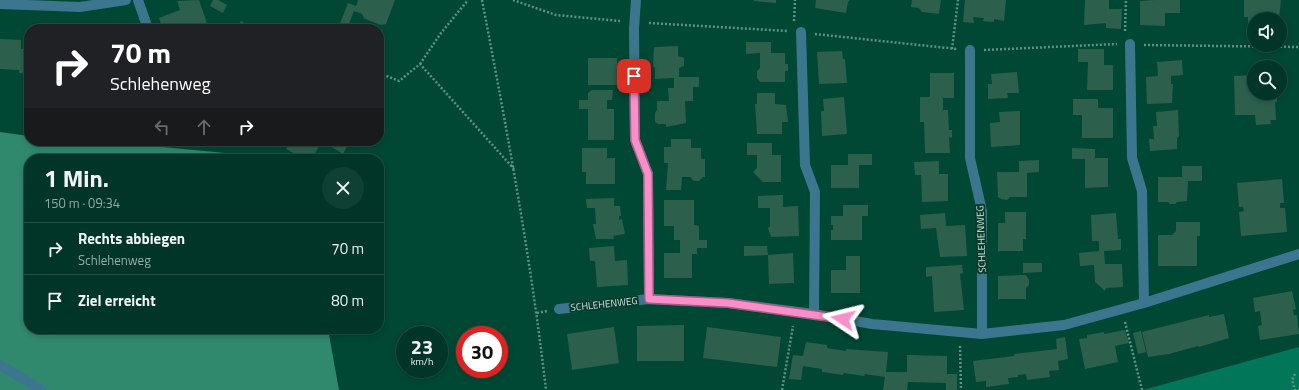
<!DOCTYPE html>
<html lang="de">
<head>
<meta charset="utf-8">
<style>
	:root { --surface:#003527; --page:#0e4033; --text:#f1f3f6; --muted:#95aba7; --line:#225044 }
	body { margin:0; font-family:"Titillium Web",sans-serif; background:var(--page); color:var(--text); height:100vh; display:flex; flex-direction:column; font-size:15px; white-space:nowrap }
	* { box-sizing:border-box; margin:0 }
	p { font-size:13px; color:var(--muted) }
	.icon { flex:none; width:22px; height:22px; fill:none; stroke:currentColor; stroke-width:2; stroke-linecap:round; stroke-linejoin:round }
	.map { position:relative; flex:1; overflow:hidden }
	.details { position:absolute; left:24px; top:154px; width:360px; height:180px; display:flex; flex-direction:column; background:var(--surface); border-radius:16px; box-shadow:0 2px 6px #0003,0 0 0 1px var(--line) }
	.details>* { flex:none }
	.guide { position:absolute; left:24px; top:24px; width:360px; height:122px; border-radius:16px; box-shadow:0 2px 6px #0003,0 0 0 1px var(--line); background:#202124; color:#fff; overflow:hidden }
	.buttons { position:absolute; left:1247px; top:12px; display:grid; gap:8px }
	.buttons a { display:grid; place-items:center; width:40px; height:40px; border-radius:50%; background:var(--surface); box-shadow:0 2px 6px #0003,0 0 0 1px var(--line); font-size:20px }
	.speed { position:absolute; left:396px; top:326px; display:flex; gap:8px; font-size:20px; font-weight:700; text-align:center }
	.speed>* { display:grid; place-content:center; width:52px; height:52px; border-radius:50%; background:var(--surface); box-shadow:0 2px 6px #0003,0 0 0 1px var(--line); line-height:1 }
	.speed small { font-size:10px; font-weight:400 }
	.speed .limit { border:6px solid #d22; background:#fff; color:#111 }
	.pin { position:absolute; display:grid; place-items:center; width:34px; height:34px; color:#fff; margin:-17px; border-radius:8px; box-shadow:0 2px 6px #0006 }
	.me { position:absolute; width:44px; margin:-22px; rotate:280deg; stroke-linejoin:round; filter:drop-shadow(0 0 3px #0008) }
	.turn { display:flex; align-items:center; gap:14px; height:84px; padding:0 20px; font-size:18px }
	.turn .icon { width:52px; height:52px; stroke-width:2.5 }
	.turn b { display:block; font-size:28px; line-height:34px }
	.lanes { display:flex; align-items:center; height:38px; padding:0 20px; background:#0003; justify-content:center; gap:20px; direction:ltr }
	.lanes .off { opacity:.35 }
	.round { display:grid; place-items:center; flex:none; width:42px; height:42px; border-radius:21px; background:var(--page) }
	.overview { display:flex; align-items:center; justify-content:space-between; height:68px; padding:0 20px }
	h1 { font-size:24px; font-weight:700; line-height:30px }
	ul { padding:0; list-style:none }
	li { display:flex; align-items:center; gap:12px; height:52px; padding:0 20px; border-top:1px solid var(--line) }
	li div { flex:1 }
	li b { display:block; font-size:15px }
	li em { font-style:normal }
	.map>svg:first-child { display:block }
</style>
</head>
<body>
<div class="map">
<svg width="1299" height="390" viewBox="0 0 1299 390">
	<rect width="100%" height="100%" fill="#004734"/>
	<!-- green -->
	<path fill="#027658" d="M 1299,347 L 1299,390 L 1143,390 Z"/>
	<!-- forest -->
	<path fill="#30896c" d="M 0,132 L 29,136 L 29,141 C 101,141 171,147 242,155 L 246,159 L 29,159 L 29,329 L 328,329 L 339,390 L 0,390 Z"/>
	<!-- building -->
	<path fill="#2c604d" d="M 199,0 L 209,29 L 163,29 L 159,18 L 180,10 L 177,1 Z
		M 213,0 L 218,0 L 227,5 L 223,13 L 210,6 Z
		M 358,0 L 395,0 L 386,24 L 381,25 L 370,21 L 364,18 L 362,14 L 354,11 L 347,29 L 339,26 L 348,3 L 356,6 Z
		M 754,0 L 776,0 L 776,3 L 754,1 Z
		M 816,0 L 850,0 L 848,2 L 846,13 L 815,8 Z
		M 912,0 L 941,0 L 939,14 L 922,12 L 919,8 L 911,7 Z
		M 965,0 L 1006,0 L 1004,21 L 994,19 L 994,22 L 983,21 L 984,18 L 973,17 L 974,23 L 963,22 Z
		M 1085,0 L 1109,0 L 1109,9 L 1122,9 L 1121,29 L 1106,28 L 1106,23 L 1084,25 Z
		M 1155,0 L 1180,0 L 1180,13 L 1165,13 L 1165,26 L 1140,25 L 1140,1 Z
		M 1244,0 L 1281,0 L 1279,19 L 1254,19 L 1254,27 L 1248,27 L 1248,17 L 1244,17 Z
		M 241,21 L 256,29 L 237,29 Z
		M 125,27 L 125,29 L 95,29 L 95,28 Z
		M 0,39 L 21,40 L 21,49 L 24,49 L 24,58 L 29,58 L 29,74 L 19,73 L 19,70 L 0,69 Z
		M 746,42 L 771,42 L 771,53 L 785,53 L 785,64 L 788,64 L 788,71 L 785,71 L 785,82 L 760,82 L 757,78 L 757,71 L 760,68 L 760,53 L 746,54 Z
		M 678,46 L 678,56 L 684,58 L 684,66 L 679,68 L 679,77 L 699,77 L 699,87 L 693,87 L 693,101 L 685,101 L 686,123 L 666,127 L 666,124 L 658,124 L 655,122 L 655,113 L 657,110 L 657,101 L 669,101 L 668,88 L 674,88 L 674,78 L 655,79 L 655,67 L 653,67 L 654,47 Z
		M 1078,49 L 1104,49 L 1104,65 L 1113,65 L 1113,90 L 1087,90 L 1088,62 L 1078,62 Z
		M 842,51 L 843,59 L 845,59 L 847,83 L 819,84 L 817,52 Z
		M 588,58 L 617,58 L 617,85 L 588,85 Z
		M 1182,60 L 1183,75 L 1171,76 L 1171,84 L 1173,84 L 1172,103 L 1147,104 L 1146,77 L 1158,76 L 1157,62 Z
		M 1017,72 L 1019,93 L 1007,93 L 1008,98 L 988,99 L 988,84 L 992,84 L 991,74 Z
		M 930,73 L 954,73 L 954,98 L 943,98 L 943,110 L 948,110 L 949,130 L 952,130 L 952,138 L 949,137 L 950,153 L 925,153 L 924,122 L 920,122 L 920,97 L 930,97 Z
		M 1254,75 L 1254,93 L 1277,93 L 1277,102 L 1275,102 L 1276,120 L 1270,120 L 1271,124 L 1256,125 L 1255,115 L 1235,115 L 1234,76 Z
		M 592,90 L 613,90 L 612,100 L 607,100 L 607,109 L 614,109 L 614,140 L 588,140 L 588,109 L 579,109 L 579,100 L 588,100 L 588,93 Z
		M 757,93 L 775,93 L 775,104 L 786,105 L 788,122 L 782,122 L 782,134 L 757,134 L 755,104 L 757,104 Z
		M 844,97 L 847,134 L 822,136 L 821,111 L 824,111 L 823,99 Z
		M 1073,99 L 1098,99 L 1098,108 L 1113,108 L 1113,138 L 1082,138 L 1082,115 L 1073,115 Z
		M 1178,110 L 1179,136 L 1177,138 L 1177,149 L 1150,151 L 1149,139 L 1154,139 L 1153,126 L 1157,126 L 1156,112 Z
		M 1020,111 L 1020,145 L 991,147 L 990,123 L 1000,122 L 999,112 Z
		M 671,139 L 691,139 L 691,148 L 701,148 L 701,159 L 705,159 L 705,177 L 703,177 L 699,181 L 694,181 L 690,177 L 682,177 L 681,190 L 666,190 L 668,163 L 664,163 L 664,147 L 671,147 Z
		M 291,141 L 350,141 L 343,154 L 322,141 L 312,159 L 304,159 L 286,149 Z
		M 747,143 L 772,143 L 772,155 L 781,155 L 781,182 L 763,182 L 753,172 L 757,168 L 757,155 L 747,155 Z
		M 582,148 L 607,148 L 607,158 L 615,158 L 615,184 L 586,184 L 586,172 L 582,172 Z
		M 1072,148 L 1095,149 L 1095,158 L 1108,158 L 1108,187 L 1085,188 L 1085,159 L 1072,159 Z
		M 848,154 L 872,154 L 872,165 L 859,165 L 859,188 L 831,188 L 831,165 L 848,165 Z
		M 1039,160 L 1039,172 L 1027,173 L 1027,197 L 1010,197 L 1007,200 L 1001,199 L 998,197 L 997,172 L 1019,172 L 1019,161 Z
		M 939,161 L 939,174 L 948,174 L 948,201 L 922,202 L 921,175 L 915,175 L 914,162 Z
		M 1182,166 L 1202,166 L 1202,181 L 1188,181 L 1187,201 L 1177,202 L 1175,204 L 1170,204 L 1168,202 L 1158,202 L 1158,177 L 1182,177 Z
		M 1282,179 L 1284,203 L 1280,203 L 1280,208 L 1285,208 L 1287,232 L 1241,236 L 1239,212 L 1244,211 L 1243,207 L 1239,207 L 1237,183 Z
		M 783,195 L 783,207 L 798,206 L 799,236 L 771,237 L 768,228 L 770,226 L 770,208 L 758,208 L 758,196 Z
		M 614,198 L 614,206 L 620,206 L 621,216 L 619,216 L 619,220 L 622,219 L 625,234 L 613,236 L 614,239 L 596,239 L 593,224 L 596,224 L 595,208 L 587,208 L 586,199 Z
		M 664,200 L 694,200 L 694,225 L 699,226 L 699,240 L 707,240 L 707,248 L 697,248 L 697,254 L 692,254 L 692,278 L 664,278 L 664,253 L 680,253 L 680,240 L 674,240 L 674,226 L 664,226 Z
		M 843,205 L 868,205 L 868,216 L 862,216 L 862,240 L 831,240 L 831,230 L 833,230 L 833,225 L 831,225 L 831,216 L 843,216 Z
		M 1005,212 L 1026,212 L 1026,239 L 1023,239 L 1023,251 L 998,251 L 998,223 L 1005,223 Z
		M 945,213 L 946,226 L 965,225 L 967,256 L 940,257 L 936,228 L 921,229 L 920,215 Z
		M 1116,213 L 1118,239 L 1121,239 L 1121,250 L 1104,251 L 1105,264 L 1122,264 L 1123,287 L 1106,288 L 1105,291 L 1095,282 L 1094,265 L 1080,266 L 1079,253 L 1099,251 L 1099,241 L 1092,241 L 1091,215 Z
		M 1176,222 L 1200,222 L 1200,236 L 1197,236 L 1197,266 L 1158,266 L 1158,235 L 1172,235 L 1176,231 Z
		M 614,246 L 615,261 L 627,260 L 628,285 L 597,287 L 595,261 L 590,261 L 589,248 Z
		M 744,246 L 767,246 L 768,255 L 793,253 L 794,283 L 769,284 L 768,255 L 744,256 Z
		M 846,256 L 860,256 L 860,293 L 831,293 L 831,270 L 846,270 Z
		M 1023,263 L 1042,263 L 1042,272 L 1023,273 Z
		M 962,265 L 963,273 L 960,274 L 964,310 L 934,312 L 932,276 L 926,277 L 926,267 Z
		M 1026,275 L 1029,280 L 1029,285 L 1026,288 L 1026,299 L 998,299 L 998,276 Z
		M 1292,291 L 1296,309 L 1293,310 L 1294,315 L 1297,315 L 1299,334 L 1260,340 L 1258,326 L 1262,325 L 1260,311 L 1255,312 L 1253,298 Z
		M 1224,314 L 1229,338 L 1199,347 L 1198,346 L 1169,354 L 1148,357 L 1142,332 L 1209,315 L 1209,317 Z
		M 684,325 L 684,361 L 637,361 L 637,326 Z
		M 614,327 L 619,363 L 572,370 L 567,334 Z
		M 707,327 L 781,337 L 777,367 L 703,358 Z
		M 1125,330 L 1129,343 L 1115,346 L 1118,362 L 1085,369 L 1079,339 L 1087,338 L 1087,335 L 1104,332 L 1104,334 Z
		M 1141,331 L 1146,352 L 1138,354 L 1133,333 Z
		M 1065,337 L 1068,359 L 1058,361 L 1059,370 L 1049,371 L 1050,377 L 1027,380 L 1026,374 L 1018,375 L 1018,377 L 1008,378 L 1009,384 L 986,387 L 986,381 L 976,382 L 973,361 L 1014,356 L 1014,354 L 1057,349 L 1056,339 Z
		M 806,342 L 827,345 L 827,348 L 846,351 L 846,349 L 888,352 L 886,372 L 907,372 L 907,355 L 947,356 L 947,374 L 957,374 L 957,390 L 946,390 L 946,383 L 908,382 L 907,390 L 883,390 L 885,377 L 865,374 L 864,376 L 844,373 L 843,375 L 822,372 L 822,369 L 803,366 L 801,380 L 789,379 L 793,355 L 803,356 Z"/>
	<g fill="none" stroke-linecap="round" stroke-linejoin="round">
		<!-- path -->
		<path stroke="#5f9282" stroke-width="2.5" stroke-dasharray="2 2" stroke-linecap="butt" d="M 482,0 C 507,130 531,259 546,390
			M 513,0 L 556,15 L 620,21
			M 794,21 L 795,0
			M 649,23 L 788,31
			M 1125,31 L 1126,0
			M 815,34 L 957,49
			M 1144,45 L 1299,47
			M 952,49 L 958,0
			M 984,50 L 1117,44
			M 420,64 L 441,33 L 468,0
			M 379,73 L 399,81 L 420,64 L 514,169
			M 537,313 L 547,311
			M 1125,322 L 1142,390
			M 960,346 L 961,390
			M 1295,374 L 1292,380 L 1295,390
			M 782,390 L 793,326
			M 1298,390 L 1299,390"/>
		<!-- street -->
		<path stroke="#3b768e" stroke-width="10" d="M 138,0 L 148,29
			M 636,0 L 634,28 L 635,140 L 648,174 L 649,299
			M 0,4 L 80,7 L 126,0
			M 801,32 L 805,165 L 815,192 L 814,314
			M 1130,44 L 1132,158 L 1142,191 L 1144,303
			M 970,50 L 970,158 L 982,211 L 982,334
			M 559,309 L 649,299 L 728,303 L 814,314 L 872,324 L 982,334 L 1064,325 L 1144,303 L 1299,254
			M 0,365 L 42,390"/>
	</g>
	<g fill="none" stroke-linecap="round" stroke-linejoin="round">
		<defs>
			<path id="route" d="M 634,76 L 635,140 L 648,174 L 649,299 L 728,303 L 843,319"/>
		</defs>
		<!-- route casing -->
		<use href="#route" stroke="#a25d82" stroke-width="10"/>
		<!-- route -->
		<use href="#route" stroke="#f98fc8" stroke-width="7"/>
	</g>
	<g text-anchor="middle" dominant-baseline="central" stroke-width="4" stroke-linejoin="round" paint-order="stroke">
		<!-- street labels -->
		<g font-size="10" fill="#c7e5d8" stroke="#0a3a2b">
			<text transform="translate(981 239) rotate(-92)">SCHLEHENWEG</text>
			<text transform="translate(604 304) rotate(-6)">SCHLEHENWEG</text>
		</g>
	</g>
</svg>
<div class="buttons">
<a><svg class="icon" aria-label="sound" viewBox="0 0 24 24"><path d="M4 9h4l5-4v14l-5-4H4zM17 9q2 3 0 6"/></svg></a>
<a><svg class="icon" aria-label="search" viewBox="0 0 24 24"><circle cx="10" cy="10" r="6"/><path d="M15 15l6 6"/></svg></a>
</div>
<div class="speed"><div>23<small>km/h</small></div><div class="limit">30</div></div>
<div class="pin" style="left:634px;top:76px;background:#d93025"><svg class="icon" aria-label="arrive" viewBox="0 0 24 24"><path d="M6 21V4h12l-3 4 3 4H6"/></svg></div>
<svg class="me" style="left:843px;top:319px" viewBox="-20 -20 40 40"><path d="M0-17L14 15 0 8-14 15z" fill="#f98fc8" stroke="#fff" stroke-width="4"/></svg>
<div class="guide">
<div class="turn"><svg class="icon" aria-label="right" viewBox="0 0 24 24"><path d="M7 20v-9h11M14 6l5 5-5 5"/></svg><div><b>70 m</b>Schlehenweg</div></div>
<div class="lanes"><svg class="icon off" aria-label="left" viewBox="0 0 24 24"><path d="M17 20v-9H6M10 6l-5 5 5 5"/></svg><svg class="icon off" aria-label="ahead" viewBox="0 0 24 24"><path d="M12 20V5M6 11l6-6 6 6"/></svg><svg class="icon" aria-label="right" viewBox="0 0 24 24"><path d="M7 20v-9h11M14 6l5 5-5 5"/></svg></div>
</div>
<section class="details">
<div class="overview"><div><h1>1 Min.</h1><p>150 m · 09:34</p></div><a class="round"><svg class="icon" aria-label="close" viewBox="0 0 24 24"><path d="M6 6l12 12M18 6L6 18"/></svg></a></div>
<ul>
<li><svg class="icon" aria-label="right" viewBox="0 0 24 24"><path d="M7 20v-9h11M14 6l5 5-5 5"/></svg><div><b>Rechts abbiegen</b><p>Schlehenweg</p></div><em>70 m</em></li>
<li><svg class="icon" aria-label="arrive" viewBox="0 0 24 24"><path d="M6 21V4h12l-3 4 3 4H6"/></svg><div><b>Ziel erreicht</b></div><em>80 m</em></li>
</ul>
</section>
</div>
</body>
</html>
